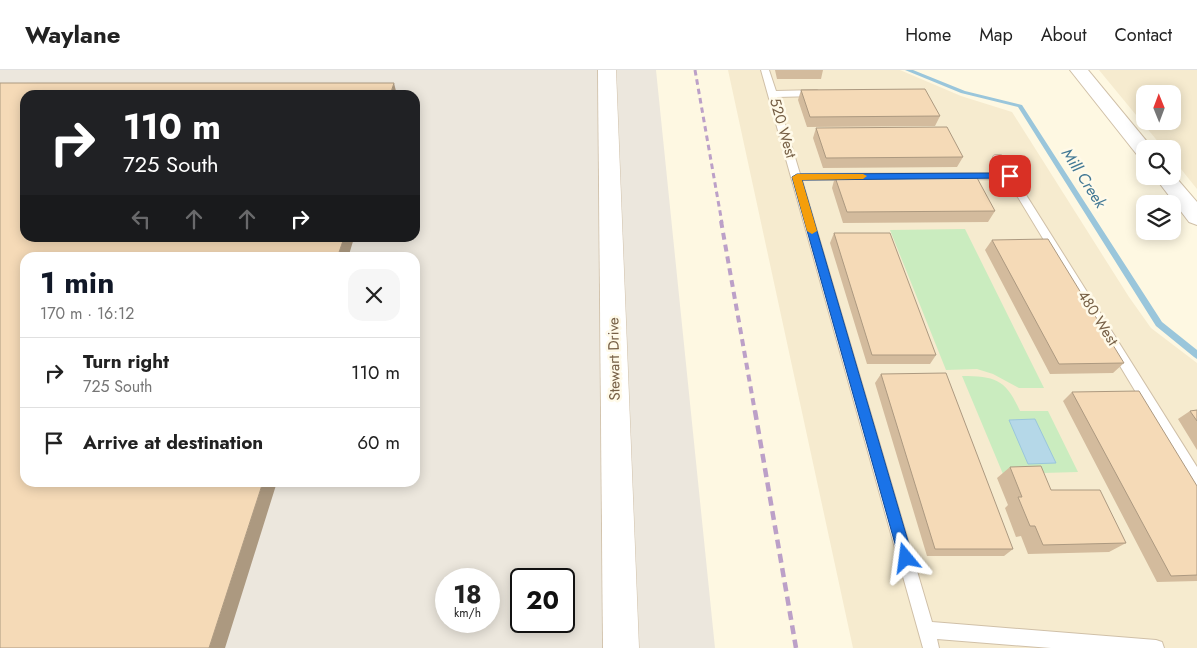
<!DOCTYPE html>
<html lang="en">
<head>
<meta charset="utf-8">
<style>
	:root { --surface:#fff; --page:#f6f6f6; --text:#222; --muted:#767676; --line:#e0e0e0; --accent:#111827 }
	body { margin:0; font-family:Jost,sans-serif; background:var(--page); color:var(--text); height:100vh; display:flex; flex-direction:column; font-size:19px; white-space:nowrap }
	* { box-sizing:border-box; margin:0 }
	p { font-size:16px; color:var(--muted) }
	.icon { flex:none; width:28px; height:28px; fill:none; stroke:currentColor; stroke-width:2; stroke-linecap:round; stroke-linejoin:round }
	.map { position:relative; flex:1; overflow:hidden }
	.details { position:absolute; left:20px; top:182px; width:400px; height:235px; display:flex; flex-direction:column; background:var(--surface); border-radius:15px; box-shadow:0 2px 12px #0003 }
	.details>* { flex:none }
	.top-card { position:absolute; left:20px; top:20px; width:400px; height:152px; border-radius:15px; box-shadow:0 2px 12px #0003; background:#202124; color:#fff; overflow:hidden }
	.needle { width:32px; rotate:359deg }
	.controls { position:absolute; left:1136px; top:15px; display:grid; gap:10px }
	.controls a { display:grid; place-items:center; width:45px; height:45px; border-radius:10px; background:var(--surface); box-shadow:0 2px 12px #0003; font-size:25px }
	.speed { position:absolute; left:435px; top:498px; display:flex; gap:10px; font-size:25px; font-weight:700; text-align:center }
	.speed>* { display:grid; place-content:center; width:65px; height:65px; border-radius:50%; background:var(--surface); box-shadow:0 2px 12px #0003; line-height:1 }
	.speed small { font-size:12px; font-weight:400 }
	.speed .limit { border:2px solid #111; border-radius:8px; background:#fff; color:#111 }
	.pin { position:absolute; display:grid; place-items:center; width:42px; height:42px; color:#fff; margin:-21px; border-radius:10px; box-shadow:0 2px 8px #0006 }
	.me { position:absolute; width:55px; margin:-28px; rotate:344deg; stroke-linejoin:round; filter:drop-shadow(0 0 4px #0008) }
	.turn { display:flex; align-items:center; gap:18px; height:105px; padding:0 20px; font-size:22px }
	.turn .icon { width:65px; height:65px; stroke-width:2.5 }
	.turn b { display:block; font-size:35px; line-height:42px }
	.lanes { display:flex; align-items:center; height:48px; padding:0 20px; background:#0003; justify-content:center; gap:25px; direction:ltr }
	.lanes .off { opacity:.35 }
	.round { display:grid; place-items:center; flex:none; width:52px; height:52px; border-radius:15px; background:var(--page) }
	.summary { display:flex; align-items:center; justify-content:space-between; height:85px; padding:0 20px }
	h1 { font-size:30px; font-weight:700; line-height:38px; color:var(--accent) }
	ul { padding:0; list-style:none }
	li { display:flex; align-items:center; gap:15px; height:70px; padding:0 20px; border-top:1px solid var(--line) }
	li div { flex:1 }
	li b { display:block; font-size:19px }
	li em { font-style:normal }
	header { display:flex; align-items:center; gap:30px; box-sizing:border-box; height:70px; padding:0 25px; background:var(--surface); border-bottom:1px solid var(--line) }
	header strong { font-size:24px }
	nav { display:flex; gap:28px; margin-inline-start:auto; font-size:18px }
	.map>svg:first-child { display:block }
</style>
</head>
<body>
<header>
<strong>Waylane</strong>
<nav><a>Home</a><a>Map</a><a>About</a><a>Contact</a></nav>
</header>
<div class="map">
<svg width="1197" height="578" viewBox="0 0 1197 578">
	<rect width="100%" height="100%" fill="#fef8e2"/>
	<!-- residential -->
	<path fill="#f6ebcf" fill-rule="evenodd" d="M 728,0 L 900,0 L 961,26 L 1012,42 L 1129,227 L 1151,258 L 1197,293 L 1197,578 L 853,578 Z
		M 1099,0 L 1197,0 L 1197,119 L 1173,89 L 1172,79 L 1164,79 ZM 1145,24 L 1172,24 L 1172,51 L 1145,51 Z"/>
	<!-- industrial -->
	<path fill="#ece7dd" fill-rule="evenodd" d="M 0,0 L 656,0 L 715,578 L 0,578 ZM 25,25 L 415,25 L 415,168 L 25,168 ZM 25,188 L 415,188 L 415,412 L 25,412 ZM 446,509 L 489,509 L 489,551 L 446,551 ZM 521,509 L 564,509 L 564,551 L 521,551 Z"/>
	<!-- green -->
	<path fill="#caecbf" d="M 965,159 L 1044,318 L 1019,318 L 993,304 L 977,299 L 946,300 L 890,160 Z
		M 962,306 C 996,306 1006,310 1020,341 L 1048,341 L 1078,402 L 1003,404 Z"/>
	<!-- water -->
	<path fill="#b5d8e8" stroke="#9ac6db" d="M 1035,349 L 1056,393 L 1028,394 L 1009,350 Z"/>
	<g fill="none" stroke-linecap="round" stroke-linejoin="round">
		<!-- stream -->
		<path fill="#9ac6db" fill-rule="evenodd" d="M 905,0 L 913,0 L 965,21 L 1022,35 L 1162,252 L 1197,280 L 1197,289 L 1194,287 L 1156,256 L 1018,37 L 961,23 Z"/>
		<defs>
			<path id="service" d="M 761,0 L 769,0 L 776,21 L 817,20 L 821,23 L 817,26 L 777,27 L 800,104 L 1003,103 L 993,87 L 995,85 L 1001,85 L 1197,397 L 1197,416 L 1192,415 L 1007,109 L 802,110 L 932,552 L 1156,570 L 1162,572 L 1164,578 L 1051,578 L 937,569 L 939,578 L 923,578 Z"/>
			<path id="minor" d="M 1070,0 L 1088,0 L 1153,79 L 1145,79 L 1145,88 L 1138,86 Z
				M 1172,103 L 1197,132 L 1197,155 L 1189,152 L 1154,106 L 1172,106 Z"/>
			<path id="tertiary" d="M 598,0 L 616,0 L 639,578 L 603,578 Z"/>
		</defs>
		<!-- service casing -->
		<use href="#service" stroke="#d0c0a8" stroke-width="2"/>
		<!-- minor casing -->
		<use href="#minor" stroke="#d0c0a8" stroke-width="2"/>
		<!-- tertiary casing -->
		<use href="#tertiary" stroke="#d0c0a8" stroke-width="1"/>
		<!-- service -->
		<use href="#service" fill="#fff" fill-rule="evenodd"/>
		<!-- minor -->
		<use href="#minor" fill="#fff" fill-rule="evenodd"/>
		<!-- tertiary -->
		<use href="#tertiary" fill="#fff" fill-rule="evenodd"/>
		<!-- rail-far2 -->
		<path stroke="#bca0c8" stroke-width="3" stroke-dasharray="5.5 4" stroke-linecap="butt" d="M 695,0 L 722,153"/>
		<!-- rail-far1 -->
		<path stroke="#bca0c8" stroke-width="4" stroke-dasharray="7 5" stroke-linecap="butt" d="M 721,151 L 755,342"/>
		<!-- rail -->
		<path stroke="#bca0c8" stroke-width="4.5" stroke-dasharray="9 5.5" stroke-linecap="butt" d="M 755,341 L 796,578"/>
	</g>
	<!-- wall -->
	<path fill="#d3bb9d" d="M 775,0 L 823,0 L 821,9 L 777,9 Z
		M 801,20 L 940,46 L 935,56 L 807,57 L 798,30 Z
		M 816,58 L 963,87 L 957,97 L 823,98 L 813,68 Z
		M 835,107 L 995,141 L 988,152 L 843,153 L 832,118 Z
		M 834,163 L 936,285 L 930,294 L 867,294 L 830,173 Z
		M 992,170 L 1124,293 L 1113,303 L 1050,304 L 985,180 Z
		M 881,304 L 1013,479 L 1004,486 L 927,486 L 875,313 Z
		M 1072,322 L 1197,416 L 1197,511 L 1157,512 L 1063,331 Z
		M 1197,340 L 1197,380 L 1178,349 L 1190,341 Z
		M 1010,397 L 1051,420 L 1126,473 L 1109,482 L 1028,484 L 1021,466 L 1016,467 L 1005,438 L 1008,435 L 997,408 Z"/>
	<!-- shaded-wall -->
	<path fill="#ac9980" d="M 394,13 L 397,25 L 390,25 Z
		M 344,168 L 354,168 L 348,188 L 337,188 Z
		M 263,412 L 277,412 L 225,578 L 209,578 Z"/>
	<!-- building -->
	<path fill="#f5dab7" stroke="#ac9980" d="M 0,13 L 394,13 L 390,25 L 25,25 L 25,168 L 344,168 L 337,188 L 25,188 L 25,412 L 263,412 L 209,578 L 0,578 Z
		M 925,19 L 940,46 L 810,47 L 801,20 Z
		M 947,57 L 963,87 L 826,88 L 816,58 Z
		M 976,106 L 995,141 L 847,142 L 835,107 Z
		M 834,163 L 890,163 L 936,285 L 872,285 Z
		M 1048,169 L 1124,293 L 1059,294 L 992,170 Z
		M 946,303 L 1013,479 L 935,479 L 881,304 Z
		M 1139,321 L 1197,416 L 1197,505 L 1171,506 L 1072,322 Z
		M 1197,340 L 1197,351 L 1190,341 Z
		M 1041,396 L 1051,420 L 1100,420 L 1126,473 L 1043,475 L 1035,456 L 1030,456 L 1018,427 L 1022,427 L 1010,397 Z"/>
	<!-- route -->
	<path fill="#1a73e8" stroke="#114b97" d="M 1010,103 L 1015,106 L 1013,108 L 802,110 L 913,488 L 911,493 L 906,495 L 901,493 L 899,488 L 792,107 L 797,104 Z"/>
	<!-- slow -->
	<path fill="#f59e0b" d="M 797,104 L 863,104 L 867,106 L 863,109 L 802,110 L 817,161 L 812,164 L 807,161 L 792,107 Z"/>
	<g text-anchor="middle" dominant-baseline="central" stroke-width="5" stroke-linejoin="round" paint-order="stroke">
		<!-- street labels -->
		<g font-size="15" fill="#776046" stroke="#fffae9">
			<text transform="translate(783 58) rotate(74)">520 West</text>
			<text transform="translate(1098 248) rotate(58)">480 West</text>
			<text transform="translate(614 289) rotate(-91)">Stewart Drive</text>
		</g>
		<!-- water labels -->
		<g font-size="16" font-style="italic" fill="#427894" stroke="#fffae9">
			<text transform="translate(1084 108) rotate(57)">Mill Creek</text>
		</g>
	</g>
</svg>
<div class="controls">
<a><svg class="needle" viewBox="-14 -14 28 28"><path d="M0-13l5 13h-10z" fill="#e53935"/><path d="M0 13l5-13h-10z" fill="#767676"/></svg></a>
<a><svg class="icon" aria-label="search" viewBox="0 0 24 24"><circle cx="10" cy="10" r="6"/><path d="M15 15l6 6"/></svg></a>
<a><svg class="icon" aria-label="layers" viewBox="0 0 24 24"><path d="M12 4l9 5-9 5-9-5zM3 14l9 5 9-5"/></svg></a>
</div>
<div class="speed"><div>18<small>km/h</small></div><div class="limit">20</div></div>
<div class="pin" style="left:1010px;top:106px;background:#d93025"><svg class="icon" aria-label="arrive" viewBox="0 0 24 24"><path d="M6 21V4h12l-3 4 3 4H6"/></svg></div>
<svg class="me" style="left:906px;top:488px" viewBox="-20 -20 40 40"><path d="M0-17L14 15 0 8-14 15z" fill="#1a73e8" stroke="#fff" stroke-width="4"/></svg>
<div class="top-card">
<div class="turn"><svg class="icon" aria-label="right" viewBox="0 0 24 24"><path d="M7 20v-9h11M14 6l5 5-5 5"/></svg><div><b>110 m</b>725 South</div></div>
<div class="lanes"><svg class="icon off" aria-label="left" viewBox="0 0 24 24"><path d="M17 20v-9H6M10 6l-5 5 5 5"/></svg><svg class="icon off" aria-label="ahead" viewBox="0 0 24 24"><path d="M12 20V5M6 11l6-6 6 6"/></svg><svg class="icon off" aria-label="ahead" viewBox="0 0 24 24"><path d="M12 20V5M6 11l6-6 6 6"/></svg><svg class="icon" aria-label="right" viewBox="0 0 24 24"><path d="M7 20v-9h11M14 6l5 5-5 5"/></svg></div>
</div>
<section class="details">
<div class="summary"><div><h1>1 min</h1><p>170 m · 16:12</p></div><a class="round"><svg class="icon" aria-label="close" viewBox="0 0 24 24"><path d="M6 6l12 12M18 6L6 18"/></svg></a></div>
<ul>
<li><svg class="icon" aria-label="right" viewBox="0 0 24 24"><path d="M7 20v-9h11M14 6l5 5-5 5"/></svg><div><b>Turn right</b><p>725 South</p></div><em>110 m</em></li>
<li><svg class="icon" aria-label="arrive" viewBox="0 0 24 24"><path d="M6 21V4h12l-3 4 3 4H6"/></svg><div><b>Arrive at destination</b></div><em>60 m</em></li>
</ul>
</section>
</div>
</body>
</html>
